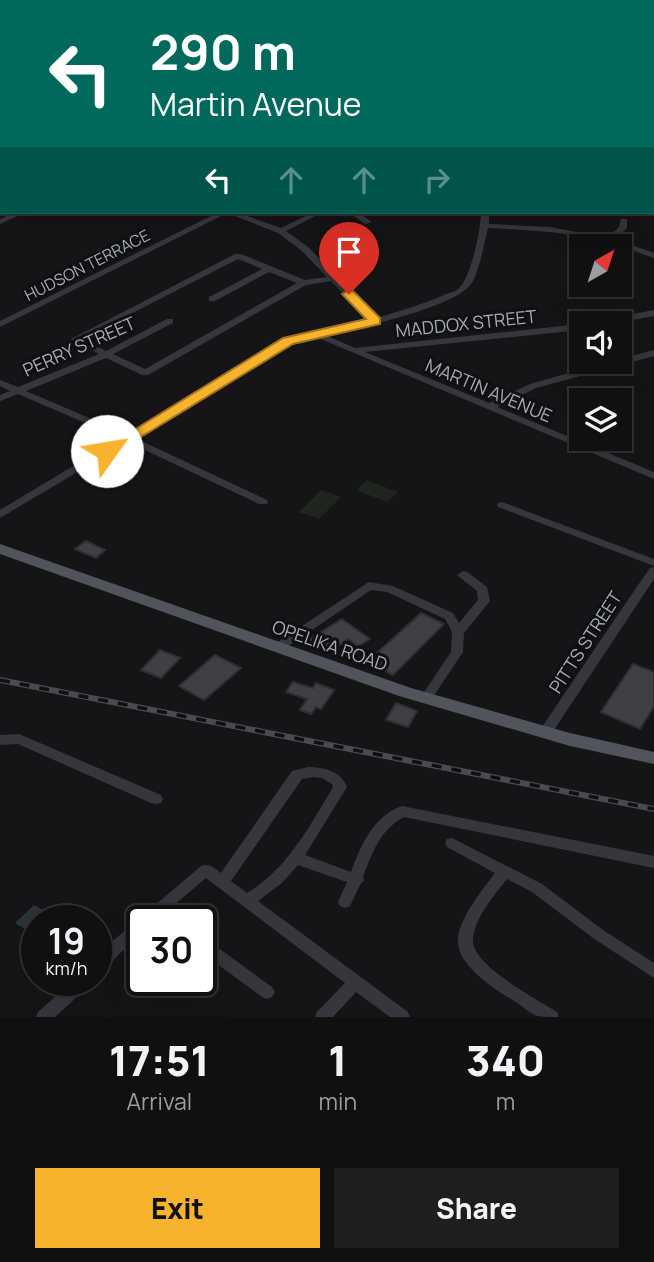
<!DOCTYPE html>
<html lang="en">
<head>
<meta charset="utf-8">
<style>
	:root { --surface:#101011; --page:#1e1e1f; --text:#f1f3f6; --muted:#9c9d9f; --line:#303031; --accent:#f7b32d }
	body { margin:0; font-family:Manrope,sans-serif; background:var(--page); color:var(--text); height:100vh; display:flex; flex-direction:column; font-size:26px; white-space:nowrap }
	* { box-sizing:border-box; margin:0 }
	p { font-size:23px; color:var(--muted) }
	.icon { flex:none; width:38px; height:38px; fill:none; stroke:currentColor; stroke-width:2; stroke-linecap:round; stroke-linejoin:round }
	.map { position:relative; height:1017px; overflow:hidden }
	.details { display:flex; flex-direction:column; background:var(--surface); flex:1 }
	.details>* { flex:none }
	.hud { position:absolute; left:0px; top:0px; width:654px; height:214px; box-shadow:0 7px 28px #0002,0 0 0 2px var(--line); background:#00695c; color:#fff; overflow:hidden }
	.needle { width:46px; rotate:39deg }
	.fabs { position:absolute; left:569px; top:234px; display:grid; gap:14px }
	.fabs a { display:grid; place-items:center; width:63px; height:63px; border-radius:0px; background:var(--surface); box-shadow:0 7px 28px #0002,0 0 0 2px var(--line); font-size:35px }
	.speed { position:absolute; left:21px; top:905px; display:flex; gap:14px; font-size:35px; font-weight:700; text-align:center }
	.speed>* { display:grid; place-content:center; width:91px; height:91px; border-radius:50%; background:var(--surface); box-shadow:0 7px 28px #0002,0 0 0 2px var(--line); line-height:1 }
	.speed small { font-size:18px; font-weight:400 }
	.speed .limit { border:4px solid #111; border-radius:10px; background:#fff; color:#111 }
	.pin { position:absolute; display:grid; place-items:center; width:60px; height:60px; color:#fff; margin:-72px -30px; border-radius:50% 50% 50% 0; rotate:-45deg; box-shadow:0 0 7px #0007 }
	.pin .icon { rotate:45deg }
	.me { position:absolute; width:77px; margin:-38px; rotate:58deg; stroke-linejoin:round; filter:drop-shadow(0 0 5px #0008) }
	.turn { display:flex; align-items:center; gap:24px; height:147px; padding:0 35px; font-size:32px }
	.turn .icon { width:91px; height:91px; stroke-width:2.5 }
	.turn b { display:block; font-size:49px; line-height:60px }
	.lanes { display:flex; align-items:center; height:66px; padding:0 35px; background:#0003; justify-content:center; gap:35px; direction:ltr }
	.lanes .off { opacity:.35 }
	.eta { display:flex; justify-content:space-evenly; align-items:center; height:119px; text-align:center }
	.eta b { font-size:42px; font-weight:800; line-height:49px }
	.action { display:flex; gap:14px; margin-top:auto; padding:14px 35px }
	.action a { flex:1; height:80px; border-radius:0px; background:var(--accent); color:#111; font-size:28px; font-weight:800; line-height:80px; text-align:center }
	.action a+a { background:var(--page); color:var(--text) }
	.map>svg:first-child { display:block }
</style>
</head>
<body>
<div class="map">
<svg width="654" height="1017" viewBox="0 0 654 1017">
	<rect width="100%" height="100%" fill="#151517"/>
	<!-- green -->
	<path fill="#1d251e" d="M 367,480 L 398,492 L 387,502 L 356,490 Z
		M 321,490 L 341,497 L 319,519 L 299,512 Z"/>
	<!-- water -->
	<path fill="#2b343b" d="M 34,905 L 61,920 L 37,920 L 37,936 L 15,923 Z"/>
	<!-- building -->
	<path fill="#3f4044" stroke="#2f2f33" stroke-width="2" d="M 86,541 L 105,550 L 96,558 L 75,549 Z
		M 421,613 L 444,624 L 393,675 L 367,662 Z
		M 342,619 L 370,639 L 358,646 L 348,639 L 329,652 L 308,640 Z
		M 160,650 L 180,658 L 161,678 L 141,670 Z
		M 215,655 L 241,668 L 204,700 L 179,686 Z
		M 633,664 L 654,672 L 654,706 L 640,729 L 601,712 Z
		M 293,682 L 313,688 L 316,683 L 334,690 L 321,709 L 316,707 L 311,714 L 300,710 L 307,699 L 286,692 Z
		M 396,703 L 417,711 L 408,727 L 386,720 Z"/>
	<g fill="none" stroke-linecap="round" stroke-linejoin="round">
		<!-- minor -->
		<path fill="#36373c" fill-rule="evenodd" d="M 89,0 L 97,0 L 94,2 L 86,2 Z
			M 334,0 L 347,2 L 337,2 Z
			M 395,0 L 408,2 L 398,2 Z
			M 580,0 L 586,0 L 588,2 L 582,2 Z
			M 653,27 L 654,27 L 654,31 L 653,31 Z
			M 0,30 L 2,30 L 2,34 L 0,34 Z
			M 653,49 L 654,49 L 654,53 L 653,53 Z
			M 0,67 L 2,67 L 2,71 L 0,71 Z
			M 653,82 L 654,82 L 654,88 L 653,88 Z
			M 653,146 L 654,146 L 654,150 L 653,150 Z
			M 0,178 L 2,178 L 2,183 L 0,183 Z
			M 653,182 L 654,182 L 654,186 L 653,186 Z
			M 16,212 L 26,212 L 0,224 L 0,219 Z
			M 219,212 L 236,212 L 281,228 L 314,212 L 323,212 L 286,231 L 308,247 L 377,318 C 399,311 422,305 444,295 C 448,293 455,292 458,289 C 471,279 481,228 481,212 L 489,212 L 489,224 L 550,227 L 608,238 L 619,227 L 621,219 L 627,219 L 627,228 L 615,239 L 654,253 L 654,258 C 638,253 624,246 608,242 C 569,232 528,230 488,228 C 484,244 480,267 473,281 C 459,308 356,328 325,335 L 355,348 L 581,324 L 581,330 L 365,352 L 489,403 L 530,384 L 608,362 L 620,362 L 620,359 L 654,350 L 654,356 L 536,388 L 497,407 L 654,472 L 654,479 L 316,337 L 291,343 L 135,438 L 267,500 L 268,502 L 267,504 L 259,504 L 128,442 L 0,518 L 0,510 L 120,438 L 18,394 L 0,401 L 0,395 L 10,391 L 0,386 L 0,380 L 18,387 L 99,354 L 71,339 L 235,254 L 241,254 L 305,280 L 327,277 L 302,251 L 278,233 L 227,213 L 0,327 L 0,321 ZM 238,259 L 262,269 L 209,297 L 209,301 L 215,301 L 269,272 L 297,283 L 145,369 L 113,354 L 173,323 L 173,319 L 167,319 L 106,351 L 82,339 ZM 331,281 L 369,320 L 317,332 L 310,331 L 309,334 L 285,339 L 127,434 L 26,391 L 106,358 L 142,375 L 148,375 L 306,285 Z
			M 348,212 L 357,212 L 372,222 L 365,224 Z
			M 654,310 L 654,316 L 612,324 L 593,324 L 597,321 Z
			M 502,502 L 654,559 L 654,566 L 498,507 L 497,505 L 498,503 Z
			M 654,567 L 654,579 L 550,736 L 545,738 L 540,736 L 539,733 L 540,730 L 636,588 L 650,568 Z
			M 463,571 L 467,572 L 487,587 L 490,601 L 464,633 L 463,652 L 431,700 L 423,700 L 421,697 L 451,652 L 452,632 L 445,619 L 387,592 L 371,590 L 281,651 L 273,651 L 271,648 L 273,645 L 369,582 L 393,586 L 453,613 L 459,623 L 478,600 L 477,591 L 457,575 Z
			M 19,734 L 161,795 L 163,799 L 161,803 L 156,804 L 151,803 L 18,744 L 0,745 L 0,735 Z
			M 308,767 C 323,767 341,771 347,787 L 305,855 L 351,872 C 361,845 373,816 402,806 L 654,856 L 654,868 L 404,817 C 380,830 372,853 363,877 L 364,880 L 360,885 L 350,906 L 345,908 L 340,906 L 338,902 L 347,882 L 298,865 L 282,883 L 258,901 L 408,1012 L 410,1017 L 390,1017 L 356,992 L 333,1017 L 315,1017 L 317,1012 L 345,983 L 206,878 L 168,910 L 176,916 L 178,920 L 160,920 L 158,919 L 156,920 L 142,920 L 142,934 L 118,955 L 101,975 L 96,976 L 96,959 L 108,945 L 201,866 C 210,863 214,868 221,873 L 292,771 ZM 313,777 L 322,778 L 332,784 L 333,787 C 310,826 287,869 247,893 L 231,881 L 302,779 Z
			M 452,838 L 542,884 L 603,930 L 654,963 L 654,978 L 593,938 L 532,892 L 507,879 C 494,896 474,918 473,940 C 471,965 537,999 557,1012 L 559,1017 C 552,1017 543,1017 537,1016 C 531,1014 524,1008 519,1004 C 499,992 461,969 458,944 C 455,923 483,889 495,873 L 447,847 L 445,843 L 447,839 Z
			M 201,937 L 206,939 L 272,987 L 275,992 L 272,997 L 267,999 L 262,997 L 201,952 Z
			M 74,980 L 93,980 L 90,985 L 55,1017 L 36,1017 L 38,1012 Z"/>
		<!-- major -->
		<path fill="#52545b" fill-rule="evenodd" d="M 301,0 L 313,0 L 311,2 Z
			M 0,116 L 2,116 L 2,122 L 0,122 Z
			M 0,544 L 411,688 L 570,733 L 654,752 L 654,764 L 570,746 L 399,696 L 0,554 Z"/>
		<defs>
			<path id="rail" d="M 0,680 L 654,809"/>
		</defs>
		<!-- rail casing -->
		<use href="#rail" stroke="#494b51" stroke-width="6"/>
		<!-- rail -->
		<use href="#rail" stroke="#101012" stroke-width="3.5" stroke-dasharray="10" stroke-linecap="butt"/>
	</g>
	<!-- route -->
	<path fill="#f7b32d" stroke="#a1741d" stroke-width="2" d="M 349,290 L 353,291 L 380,318 L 380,324 L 293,344 L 113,454 L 107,455 L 100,451 L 283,338 L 366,319 L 342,294 Z"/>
	<g text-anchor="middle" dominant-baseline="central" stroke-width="6" stroke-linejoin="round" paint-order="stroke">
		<!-- far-street labels -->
		<g font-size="16" fill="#a6abb7" stroke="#101012">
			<text transform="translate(87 265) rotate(-27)">HUDSON TERRACE</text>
		</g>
		<!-- street labels -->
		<g font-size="18" fill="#a6abb7" stroke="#101012">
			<text transform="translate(466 323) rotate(-6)">MADDOX STREET</text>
			<text transform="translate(79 346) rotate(-24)">PERRY STREET</text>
			<text transform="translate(489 390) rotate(23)">MARTIN AVENUE</text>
			<text transform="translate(585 642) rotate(-57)">PITTS STREET</text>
			<text transform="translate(330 645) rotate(19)">OPELIKA ROAD</text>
		</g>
	</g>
</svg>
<div class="fabs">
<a><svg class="needle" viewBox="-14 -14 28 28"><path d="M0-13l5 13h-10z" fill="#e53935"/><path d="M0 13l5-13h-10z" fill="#9c9d9f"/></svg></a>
<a><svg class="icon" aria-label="sound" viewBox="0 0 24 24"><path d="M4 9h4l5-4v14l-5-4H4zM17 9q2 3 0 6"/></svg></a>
<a><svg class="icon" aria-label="layers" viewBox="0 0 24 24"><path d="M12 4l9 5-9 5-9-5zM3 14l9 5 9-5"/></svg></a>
</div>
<div class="speed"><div>19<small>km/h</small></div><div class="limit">30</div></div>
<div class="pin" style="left:349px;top:294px;background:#d93025"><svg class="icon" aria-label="arrive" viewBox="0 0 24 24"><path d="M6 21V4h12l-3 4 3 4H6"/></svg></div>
<svg class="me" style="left:107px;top:451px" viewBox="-20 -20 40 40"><circle r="19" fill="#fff"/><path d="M0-13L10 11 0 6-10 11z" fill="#f7b32d"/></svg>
<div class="hud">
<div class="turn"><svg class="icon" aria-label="left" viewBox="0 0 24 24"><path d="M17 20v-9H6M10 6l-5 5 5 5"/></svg><div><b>290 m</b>Martin Avenue</div></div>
<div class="lanes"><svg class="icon" aria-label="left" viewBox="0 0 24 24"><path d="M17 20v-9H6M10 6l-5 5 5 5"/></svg><svg class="icon off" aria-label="ahead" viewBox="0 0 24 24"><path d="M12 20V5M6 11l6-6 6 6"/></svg><svg class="icon off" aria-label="ahead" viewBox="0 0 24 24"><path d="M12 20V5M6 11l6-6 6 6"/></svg><svg class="icon off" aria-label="right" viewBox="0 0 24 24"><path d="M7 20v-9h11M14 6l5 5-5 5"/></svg></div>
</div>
</div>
<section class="details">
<div class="eta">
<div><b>17:51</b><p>Arrival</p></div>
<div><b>1</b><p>min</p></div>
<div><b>340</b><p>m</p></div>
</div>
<div class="action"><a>Exit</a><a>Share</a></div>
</section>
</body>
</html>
